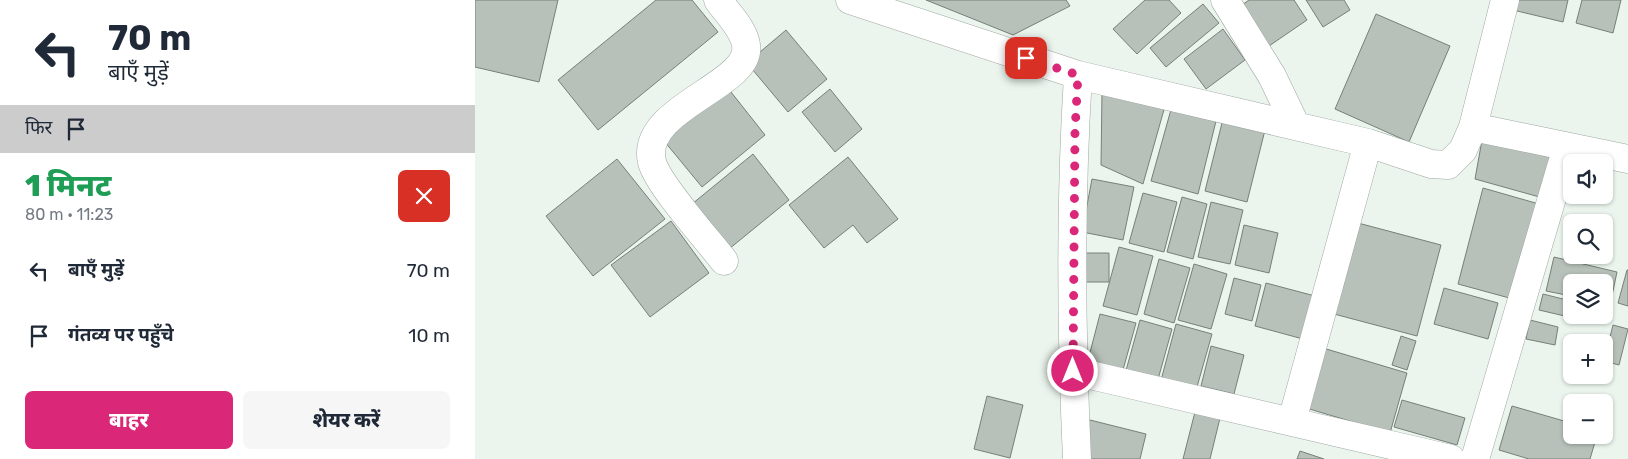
<!DOCTYPE html>
<html lang="hi">
<head>
<meta charset="utf-8">
<style>
	:root { --surface:#fff; --page:#f6f6f7; --text:#1f2937; --muted:#747a83; --accent:#db2777 }
	body { margin:0; font-family:Rubik,"Noto Sans Devanagari",sans-serif; background:var(--page); color:var(--text); height:100vh; display:flex; flex-direction:column; font-size:19px; white-space:nowrap }
	* { box-sizing:border-box; margin:0 }
	p { font-size:16px; color:var(--muted) }
	.icon { flex:none; width:28px; height:28px; fill:none; stroke:currentColor; stroke-width:2; stroke-linecap:round; stroke-linejoin:round }
	.map { position:relative; flex:1; overflow:hidden }
	.sheet { display:flex; flex-direction:column; background:var(--surface); width:475px }
	.sheet>* { flex:none }
	.top-card { background:#fff; color:var(--text); overflow:hidden }
	.fabs { position:absolute; left:1088px; top:154px; display:grid; gap:10px }
	.fabs a { display:grid; place-items:center; width:50px; height:50px; border-radius:8px; background:var(--surface); box-shadow:0 1px 4px #0004; font-size:25px }
	.pin { position:absolute; display:grid; place-items:center; width:42px; height:42px; color:#fff; margin:-21px; border-radius:10px; box-shadow:0 2px 8px #0006 }
	.me { position:absolute; width:55px; margin:-28px; rotate:0deg; stroke-linejoin:round; filter:drop-shadow(0 0 4px #0008) }
	.turn { display:flex; align-items:center; gap:18px; height:105px; padding:0 25px; font-size:22px }
	.turn .icon { width:65px; height:65px; stroke-width:2.5 }
	.turn b { display:block; font-size:35px; line-height:42px }
	.then { display:flex; align-items:center; height:48px; padding:0 25px; background:#0003; gap:10px; font-size:19px }
	.round { display:grid; place-items:center; flex:none; width:52px; height:52px; border-radius:8px; background:var(--page) }
	.head { display:flex; align-items:center; justify-content:space-between; height:85px; padding:0 25px }
	h1 { font-size:30px; font-weight:800; line-height:38px; color:#1e9e55 }
	.cta { display:flex; gap:10px; margin-top:auto; padding:10px 25px }
	.cta a { flex:1; height:58px; border-radius:8px; background:var(--accent); color:#fff; font-size:20px; font-weight:800; line-height:58px; text-align:center }
	.cta a+a { background:var(--page); color:var(--text) }
	ul { padding:0; list-style:none }
	li { display:flex; align-items:center; gap:15px; height:65px; padding:0 25px }
	li div { flex:1 }
	li b { display:block; font-size:19px }
	li em { font-style:normal }
	main { display:flex; flex:1; min-height:0 }
	.map>svg:first-child { display:block }
</style>
</head>
<body>
<main>
<section class="sheet">
<div class="top-card">
<div class="turn"><svg class="icon" aria-label="left" viewBox="0 0 24 24"><path d="M17 20v-9H6M10 6l-5 5 5 5"/></svg><div><b>70 m</b>बाएँ मुड़ें</div></div>
<div class="then">फिर<svg class="icon" aria-label="arrive" viewBox="0 0 24 24"><path d="M6 21V4h12l-3 4 3 4H6"/></svg></div>
</div>
<div class="head"><div><h1>1 मिनट</h1><p>80 m · 11:23</p></div><a class="round" style="background:#d93025;color:#fff"><svg class="icon" aria-label="close" viewBox="0 0 24 24"><path d="M6 6l12 12M18 6L6 18"/></svg></a></div>
<ul>
<li><svg class="icon" aria-label="left" viewBox="0 0 24 24"><path d="M17 20v-9H6M10 6l-5 5 5 5"/></svg><div><b>बाएँ मुड़ें</b></div><em>70 m</em></li>
<li><svg class="icon" aria-label="arrive" viewBox="0 0 24 24"><path d="M6 21V4h12l-3 4 3 4H6"/></svg><div><b>गंतव्य पर पहुँचे</b></div><em>10 m</em></li>
</ul>
<div class="cta"><a>बाहर</a><a>शेयर करें</a></div>
</section>
<div class="map">
<svg width="1153" height="459" viewBox="0 0 1153 459">
	<rect width="100%" height="100%" fill="#ebf5ed"/>
	<!-- building -->
	<path fill="#b7c1b9" stroke="#767f78" d="M 0,0 L 83,0 L 64,82 L 0,67 Z
		M 181,0 L 217,0 L 243,32 L 123,130 L 83,80 Z
		M 451,0 L 591,0 L 595,6 L 538,35 Z
		M 670,0 L 694,0 L 706,13 L 662,54 L 638,29 Z
		M 774,0 L 819,0 L 832,20 L 794,46 L 767,5 Z
		M 831,0 L 869,0 L 875,10 L 848,27 Z
		M 1040,0 L 1093,0 L 1088,22 L 1038,10 Z
		M 1107,0 L 1146,0 L 1138,33 L 1101,23 Z
		M 728,4 L 744,23 L 691,67 L 675,48 Z
		M 901,14 L 975,46 L 934,142 L 860,109 Z
		M 748,29 L 770,60 L 731,89 L 709,59 Z
		M 311,30 L 352,79 L 313,112 L 272,63 Z
		M 252,87 L 290,135 L 227,187 L 185,136 Z
		M 355,89 L 387,129 L 360,152 L 327,112 Z
		M 627,92 L 690,106 L 668,184 L 626,165 Z
		M 697,106 L 742,117 L 723,194 L 676,181 Z
		M 749,115 L 791,126 L 772,202 L 730,191 Z
		M 1007,140 L 1078,156 L 1068,198 L 1000,179 Z
		M 278,154 L 314,200 L 254,249 L 217,204 Z
		M 373,157 L 423,219 L 392,243 L 378,225 L 349,248 L 314,205 Z
		M 142,159 L 190,219 L 118,276 L 71,216 Z
		M 617,179 L 659,187 L 648,240 L 607,232 Z
		M 1008,188 L 1064,204 L 1038,299 L 983,284 Z
		M 668,193 L 702,202 L 689,252 L 654,243 Z
		M 707,197 L 732,204 L 718,259 L 692,252 Z
		M 736,202 L 768,210 L 755,264 L 723,257 Z
		M 196,221 L 234,273 L 175,317 L 136,265 Z
		M 883,223 L 966,245 L 942,336 L 859,314 Z
		M 769,225 L 803,233 L 794,273 L 760,265 Z
		M 644,247 L 678,256 L 662,315 L 628,306 Z
		M 606,253 L 634,253 L 634,282 L 606,282 Z
		M 1079,257 L 1142,272 L 1135,305 L 1129,304 L 1129,282 L 1096,282 L 1096,296 L 1071,291 Z
		M 684,259 L 715,268 L 699,323 L 669,314 Z
		M 719,264 L 752,274 L 736,329 L 703,320 Z
		M 1152,270 L 1153,270 L 1153,306 L 1143,303 Z
		M 759,278 L 786,285 L 777,321 L 750,314 Z
		M 791,283 L 840,296 L 828,339 L 780,326 Z
		M 969,288 L 1023,303 L 1013,339 L 959,324 Z
		M 1068,294 L 1096,301 L 1094,317 L 1064,310 Z
		M 625,314 L 661,323 L 646,377 L 611,368 Z
		M 665,320 L 697,329 L 682,383 L 650,374 Z
		M 1055,320 L 1083,327 L 1080,345 L 1051,339 Z
		M 701,324 L 737,334 L 720,394 L 685,384 Z
		M 1138,325 L 1153,329 L 1144,365 L 1129,361 Z
		M 926,336 L 941,341 L 932,370 L 917,365 Z
		M 736,346 L 769,355 L 759,394 L 726,386 Z
		M 848,348 L 932,373 L 915,433 L 831,408 Z
		M 512,396 L 548,405 L 535,458 L 499,449 Z
		M 927,400 L 990,418 L 982,445 L 919,427 Z
		M 1037,406 L 1096,423 L 1096,435 L 1122,435 L 1115,459 L 1054,459 L 1024,450 Z
		M 721,408 L 746,414 L 735,459 L 708,459 Z
		M 615,420 L 671,434 L 665,459 L 605,459 Z
		M 825,451 L 849,459 L 822,459 Z"/>
	<g fill="none" stroke-linecap="round" stroke-linejoin="round">
		<defs>
			<path id="minor" d="M 243,0 C 252,13 269,29 271,45 C 278,86 164,107 177,162 C 183,185 233,240 249,261
				M 375,0 L 603,75 L 893,143 L 956,164 L 973,165 L 988,150 L 998,127 L 1030,0
				M 750,0 L 797,76 L 821,126
				M 998,127 L 1153,159
				M 598,371 L 976,459
				M 817,421 L 893,143
				M 602,459 C 596,332 595,203 603,75
				M 1000,459 L 1092,147"/>
		</defs>
		<!-- minor casing -->
		<use href="#minor" stroke="#9ea7a0" stroke-width="29"/>
		<!-- minor -->
		<use href="#minor" stroke="#fff" stroke-width="28"/>
	</g>
	<g fill="none" stroke-linecap="round" stroke-linejoin="round">
		<!-- route -->
		<path stroke="#db2777" stroke-width="9" stroke-dasharray="0 16.2" d="M 551,58 L 603,75 L 600,131 L 598,371"/>
	</g>
</svg>
<div class="fabs">
<a><svg class="icon" aria-label="sound" viewBox="0 0 24 24"><path d="M4 9h4l5-4v14l-5-4H4zM17 9q2 3 0 6"/></svg></a>
<a><svg class="icon" aria-label="search" viewBox="0 0 24 24"><circle cx="10" cy="10" r="6"/><path d="M15 15l6 6"/></svg></a>
<a><svg class="icon" aria-label="layers" viewBox="0 0 24 24"><path d="M12 4l9 5-9 5-9-5zM3 14l9 5 9-5"/></svg></a>
<a>+</a>
<a>−</a>
</div>
<div class="pin" style="left:551px;top:58px;background:#d93025"><svg class="icon" aria-label="arrive" viewBox="0 0 24 24"><path d="M6 21V4h12l-3 4 3 4H6"/></svg></div>
<svg class="me" style="left:598px;top:371px" viewBox="-20 -20 40 40"><circle r="17" fill="#db2777" stroke="#fff" stroke-width="3"/><path d="M0-11L8 9 0 5-8 9z" fill="#fff"/></svg>
</div>
</main>
</body>
</html>
